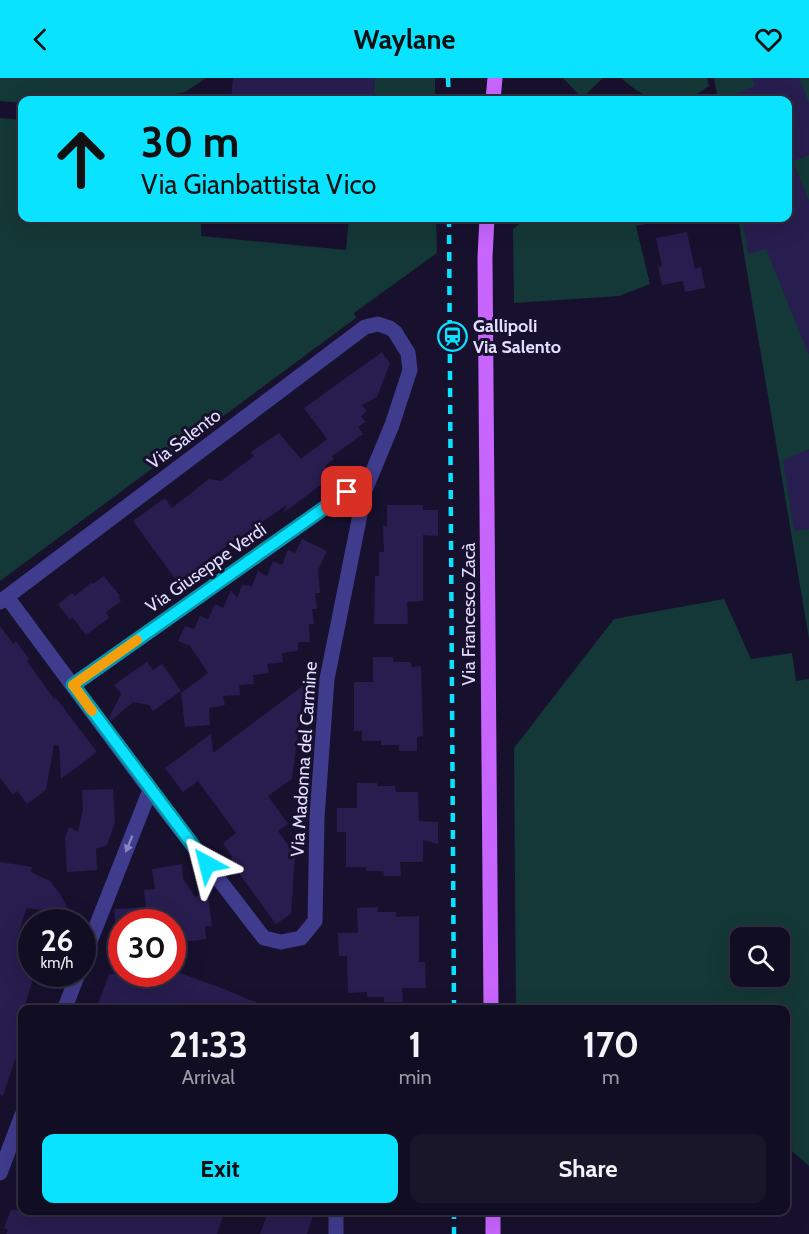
<!DOCTYPE html>
<html lang="en">
<head>
<meta charset="utf-8">
<style>
	:root { --surface:#110d22; --page:#1a162a; --text:#f1f3f6; --muted:#9c9ca5; --line:#302d40; --accent:#0ae3ff }
	body { margin:0; font-family:Cabin,sans-serif; background:var(--page); color:var(--text); height:100vh; display:flex; flex-direction:column; font-size:22px; white-space:nowrap }
	* { box-sizing:border-box; margin:0 }
	p { font-size:20px; color:var(--muted) }
	.icon { flex:none; width:33px; height:33px; fill:none; stroke:currentColor; stroke-width:2; stroke-linecap:round; stroke-linejoin:round }
	.map { position:relative; flex:1; overflow:hidden }
	.sheet { position:absolute; left:18px; top:927px; width:772px; height:210px; display:flex; flex-direction:column; background:var(--surface); border-radius:12px; box-shadow:0 6px 24px #0002,0 0 0 2px var(--line) }
	.sheet>* { flex:none }
	.banner { position:absolute; left:18px; top:18px; width:774px; height:126px; border-radius:12px; box-shadow:0 6px 24px #0002,0 0 0 2px var(--line); background:#0ae3ff; color:#111; overflow:hidden }
	.fabs { position:absolute; left:730px; top:849px; display:grid; gap:12px }
	.fabs a { display:grid; place-items:center; width:60px; height:60px; border-radius:12px; background:var(--surface); box-shadow:0 6px 24px #0002,0 0 0 2px var(--line); font-size:30px }
	.speed { position:absolute; left:18px; top:831px; display:flex; gap:12px; font-size:30px; font-weight:700; text-align:center }
	.speed>* { display:grid; place-content:center; width:78px; height:78px; border-radius:50%; background:var(--surface); box-shadow:0 6px 24px #0002,0 0 0 2px var(--line); line-height:1 }
	.speed small { font-size:15px; font-weight:400 }
	.speed .limit { border:9px solid #d22; background:#fff; color:#111 }
	.pin { position:absolute; display:grid; place-items:center; width:51px; height:51px; color:#fff; margin:-26px; border-radius:12px; box-shadow:0 3px 9px #0006 }
	.me { position:absolute; width:66px; margin:-33px; rotate:322deg; stroke-linejoin:round; filter:drop-shadow(0 0 4px #0008) }
	.turn { display:flex; align-items:center; gap:21px; height:126px; padding:0 24px; font-size:27px }
	.turn .icon { width:78px; height:78px; stroke-width:2.5 }
	.turn b { display:block; font-size:42px; line-height:51px }
	.eta { display:flex; justify-content:space-evenly; align-items:center; height:102px; text-align:center }
	.eta b { font-size:36px; font-weight:800; line-height:42px }
	.action { display:flex; gap:12px; margin-top:auto; padding:12px 24px }
	.action a { flex:1; height:69px; border-radius:12px; background:var(--accent); color:#111; font-size:24px; font-weight:800; line-height:69px; text-align:center }
	.action a+a { background:var(--page); color:var(--text) }
	header { display:flex; justify-content:space-between; align-items:center; height:78px; padding:0 24px; background:var(--accent); color:#111; font-size:27px; font-weight:800 }
	.map>svg:first-child { display:block }
</style>
</head>
<body>
<header><svg class="icon" aria-label="back" viewBox="0 0 24 24"><path d="M15 5l-7 7 7 7"/></svg>Waylane<svg class="icon" aria-label="heart" viewBox="0 0 24 24"><path d="M12 20l-8-8c-3-5 5-10 8-4 3-6 11-1 8 4z"/></svg></header>
<div class="map">
<svg width="809" height="1156" viewBox="0 0 809 1156">
	<rect width="100%" height="100%" fill="#17112e"/>
	<!-- green -->
	<path fill="#143837" fill-rule="evenodd" d="M 0,0 L 206,0 L 185,14 L 152,22 L 22,22 L 22,25 L 0,23 Z
		M 375,0 L 435,0 L 435,22 L 373,22 Z
		M 563,0 L 603,0 L 582,20 Z
		M 621,0 L 707,0 L 709,8 C 701,13 692,21 683,22 C 658,27 639,16 621,0 Z
		M 714,0 L 809,0 L 809,561 L 738,140 L 788,140 L 788,22 L 718,22 Z
		M 0,40 L 22,42 L 22,140 L 201,140 L 201,158 L 346,172 L 349,140 L 436,140 L 437,175 L 354,235 L 356,240 L 0,503 Z
		M 527,140 L 643,140 L 645,146 L 636,148 L 650,206 L 619,218 L 514,225 L 513,151 Z
		M 724,521 L 751,581 L 792,575 L 796,603 L 809,601 L 809,1088 L 786,1068 L 786,932 L 516,931 L 514,670 L 614,541 ZM 741,860 L 780,860 L 780,898 L 741,898 Z"/>
	<!-- building -->
	<path fill="#281d4f" d="M 233,0 L 375,0 L 373,22 L 231,22 Z
		M 752,0 L 799,0 L 809,25 L 809,77 L 793,83 L 809,123 L 809,277 L 766,171 L 748,176 L 742,140 L 788,140 L 788,22 L 720,22 L 755,8 Z
		M 687,154 L 695,191 L 701,189 L 705,210 L 685,214 L 683,203 L 662,207 L 658,189 L 662,188 L 656,160 Z
		M 382,274 L 390,285 L 377,319 L 362,327 L 367,333 L 361,338 L 366,344 L 358,349 L 363,356 L 332,378 L 334,381 L 325,388 L 330,396 L 321,407 L 283,435 L 287,427 L 208,481 L 212,486 L 181,509 L 133,443 L 165,420 L 172,430 L 209,401 L 221,403 L 254,378 L 251,374 L 279,355 L 301,381 L 327,361 L 304,330 Z
		M 809,371 L 809,451 L 794,453 L 783,382 Z
		M 387,427 L 423,427 L 423,432 L 438,432 L 438,458 L 423,457 L 423,523 L 407,524 L 408,546 L 374,546 L 375,498 L 379,498 L 379,474 L 384,474 L 383,448 L 387,448 Z
		M 302,461 L 327,473 L 318,492 L 320,515 L 315,515 L 317,531 L 312,531 L 314,546 L 309,546 L 310,564 L 298,564 L 298,573 L 282,575 L 283,584 L 267,586 L 269,595 L 253,597 L 254,606 L 239,607 L 240,617 L 223,618 L 225,627 L 209,630 L 210,647 L 185,649 L 181,615 L 208,595 L 190,568 L 178,563 L 185,548 L 194,551 L 200,538 L 208,541 L 215,526 L 223,530 L 231,512 L 237,520 L 242,507 L 252,508 L 258,493 L 267,498 L 273,483 L 282,487 L 288,472 L 295,475 Z
		M 104,498 L 120,518 L 118,519 L 121,523 L 106,534 L 109,540 L 86,557 L 73,540 L 70,542 L 58,526 L 72,515 L 75,518 L 92,504 L 93,506 Z
		M 0,548 L 13,566 L 16,563 L 29,581 L 27,583 L 54,621 L 56,620 L 97,674 L 61,701 L 59,668 L 54,667 L 46,712 L 27,726 L 17,713 L 13,717 L 0,700 Z
		M 373,579 L 393,579 L 393,584 L 411,584 L 412,589 L 421,588 L 423,658 L 417,659 L 417,673 L 399,673 L 399,667 L 381,667 L 381,663 L 362,663 L 362,653 L 354,653 L 354,604 L 373,604 Z
		M 147,584 L 153,592 L 162,586 L 181,613 L 153,633 L 149,627 L 133,624 L 111,643 L 109,640 L 121,616 L 114,607 Z
		M 304,607 L 292,701 L 268,718 L 288,746 L 278,753 L 295,777 L 291,836 L 276,846 L 238,794 L 239,793 L 230,782 L 232,779 L 223,765 L 236,755 L 198,703 L 183,714 L 165,690 L 211,656 L 213,675 Z
		M 357,705 L 377,705 L 377,708 L 395,708 L 396,714 L 418,714 L 419,743 L 438,744 L 438,766 L 423,762 L 423,784 L 400,784 L 401,798 L 384,798 L 383,793 L 366,793 L 366,789 L 346,789 L 346,754 L 337,754 L 337,730 L 357,730 Z
		M 113,711 L 115,745 L 107,767 L 96,771 L 97,792 L 67,794 L 65,760 L 69,749 L 78,754 L 83,731 L 82,712 Z
		M 0,784 L 32,789 L 31,794 L 50,803 L 62,819 L 70,836 L 27,830 L 17,859 L 31,864 L 32,905 L 19,945 L 18,963 L 21,964 L 3,1018 L 0,1017 Z
		M 182,786 L 183,801 L 195,819 L 207,811 L 212,848 L 205,848 L 206,861 L 184,864 L 183,849 L 172,849 L 172,844 L 115,844 L 114,831 L 146,829 L 144,812 L 155,811 L 152,791 Z
		M 378,829 L 377,834 L 396,834 L 396,839 L 419,838 L 419,884 L 425,884 L 426,910 L 402,910 L 403,924 L 384,924 L 384,919 L 367,919 L 367,914 L 348,915 L 347,878 L 339,878 L 338,855 L 358,855 L 357,830 Z
		M 172,892 L 224,911 L 274,932 L 96,932 L 109,896 L 172,896 Z
		M 11,1132 L 225,1132 L 217,1156 L 6,1156 L 8,1152 L 4,1150 Z
		M 269,1132 L 315,1132 L 307,1156 L 260,1156 Z"/>
	<g fill="none" stroke-linecap="round" stroke-linejoin="round">
		<!-- minor -->
		<path stroke="#403c8d" stroke-width="15" d="M 0,524 L 365,249 L 378,246 L 390,250 L 395,254 L 408,275 L 410,292 L 392,347 L 365,412 L 327,601 L 317,739 L 315,843 L 301,860 L 281,864 L 264,860 L 150,712 L 7,519
			M 73,607 L 347,414 L 365,412
			M 82,884 L 150,712
			M 64,932 L 78,896
			M 0,1095 L 22,1037
			M 336,1132 L 336,1156"/>
		<!-- primary -->
		<path stroke="#c865ff" stroke-width="15" d="M 493,22 L 495,0
			M 487,140 L 485,179 L 491,932
			M 493,1132 L 493,1156"/>
		<!-- rail -->
		<path stroke="#0ae3ff" stroke-width="4.5" stroke-dasharray="9 8" stroke-linecap="butt" d="M 448,0 L 449,22
			M 449,140 L 454,932
			M 454,1132 L 454,1156"/>
	</g>
	<!-- one-way arrows -->
	<defs><path id="oneway-solid" d="M-6-.8H1V-3.2L6.5 0L1 3.2V.8H-6Z" transform="scale(1.5)"/></defs>
	<use fill="#8985c0" href="#oneway-solid" transform="translate(129 766) rotate(112)"/>
	<g fill="none" stroke-linecap="round" stroke-linejoin="round">
		<defs>
			<path id="route" d="M 207,786 L 73,607 L 347,414"/>
		</defs>
		<!-- route casing -->
		<use href="#route" stroke="#0694a6" stroke-width="15"/>
		<!-- route -->
		<use href="#route" stroke="#0ae3ff" stroke-width="10"/>
		<!-- slow -->
		<path stroke="#f59e0b" stroke-width="10" d="M 92,633 L 73,607 L 137,562"/>
	</g>
	<!-- icons -->
	<defs>
		<symbol id="station-ring" viewBox="-11 -11 22 22"><circle r="9.5" fill="#17112e" stroke="#0ae3ff" stroke-width="1.5"/><path d="M-3-6H3Q5-6 5-4V2Q5 4 3 4L4.5 6H3L1.5 4h-3L-3 6H-4.5L-3 4Q-5 4-5 2V-4Q-5-6-3-6ZM-3.5-4v3h7v-3ZM-3.5 1v1.5H-2V1ZM2 1v1.5H3.5V1Z" fill="#0ae3ff"/></symbol>
	</defs>
	<g fill-rule="evenodd">
		<use href="#station-ring" x="436" y="242" width="33" height="33"/>
	</g>
	<g text-anchor="middle" dominant-baseline="central" stroke-width="6" stroke-linejoin="round" paint-order="stroke">
		<!-- poi labels -->
		<g font-size="18" font-weight="bold" fill="#e2deff" stroke="#17112e" text-anchor="start">
			<text x="473" y="248">Gallipoli<tspan x="473" dy="21">Via Salento</tspan></text>
		</g>
		<!-- street labels -->
		<g font-size="18" fill="#e2deff" stroke="#17112e">
			<text transform="translate(184 361) rotate(-37)">Via Salento</text>
			<text transform="translate(206 490) rotate(-35)">Via Giuseppe Verdi</text>
			<text transform="translate(469 536) rotate(-90)">Via Francesco Zacà</text>
			<text transform="translate(304 681) rotate(-86)">Via Madonna del Carmine</text>
		</g>
	</g>
</svg>
<div class="fabs">
<a><svg class="icon" aria-label="search" viewBox="0 0 24 24"><circle cx="10" cy="10" r="6"/><path d="M15 15l6 6"/></svg></a>
</div>
<div class="speed"><div>26<small>km/h</small></div><div class="limit">30</div></div>
<div class="pin" style="left:347px;top:414px;background:#d93025"><svg class="icon" aria-label="arrive" viewBox="0 0 24 24"><path d="M6 21V4h12l-3 4 3 4H6"/></svg></div>
<svg class="me" style="left:207px;top:786px" viewBox="-20 -20 40 40"><path d="M0-17L14 15 0 8-14 15z" fill="#0ae3ff" stroke="#fff" stroke-width="4"/></svg>
<div class="banner">
<div class="turn"><svg class="icon" aria-label="ahead" viewBox="0 0 24 24"><path d="M12 20V5M6 11l6-6 6 6"/></svg><div><b>30 m</b>Via Gianbattista Vico</div></div>
</div>
<section class="sheet">
<div class="eta">
<div><b>21:33</b><p>Arrival</p></div>
<div><b>1</b><p>min</p></div>
<div><b>170</b><p>m</p></div>
</div>
<div class="action"><a>Exit</a><a>Share</a></div>
</section>
</div>
</body>
</html>
